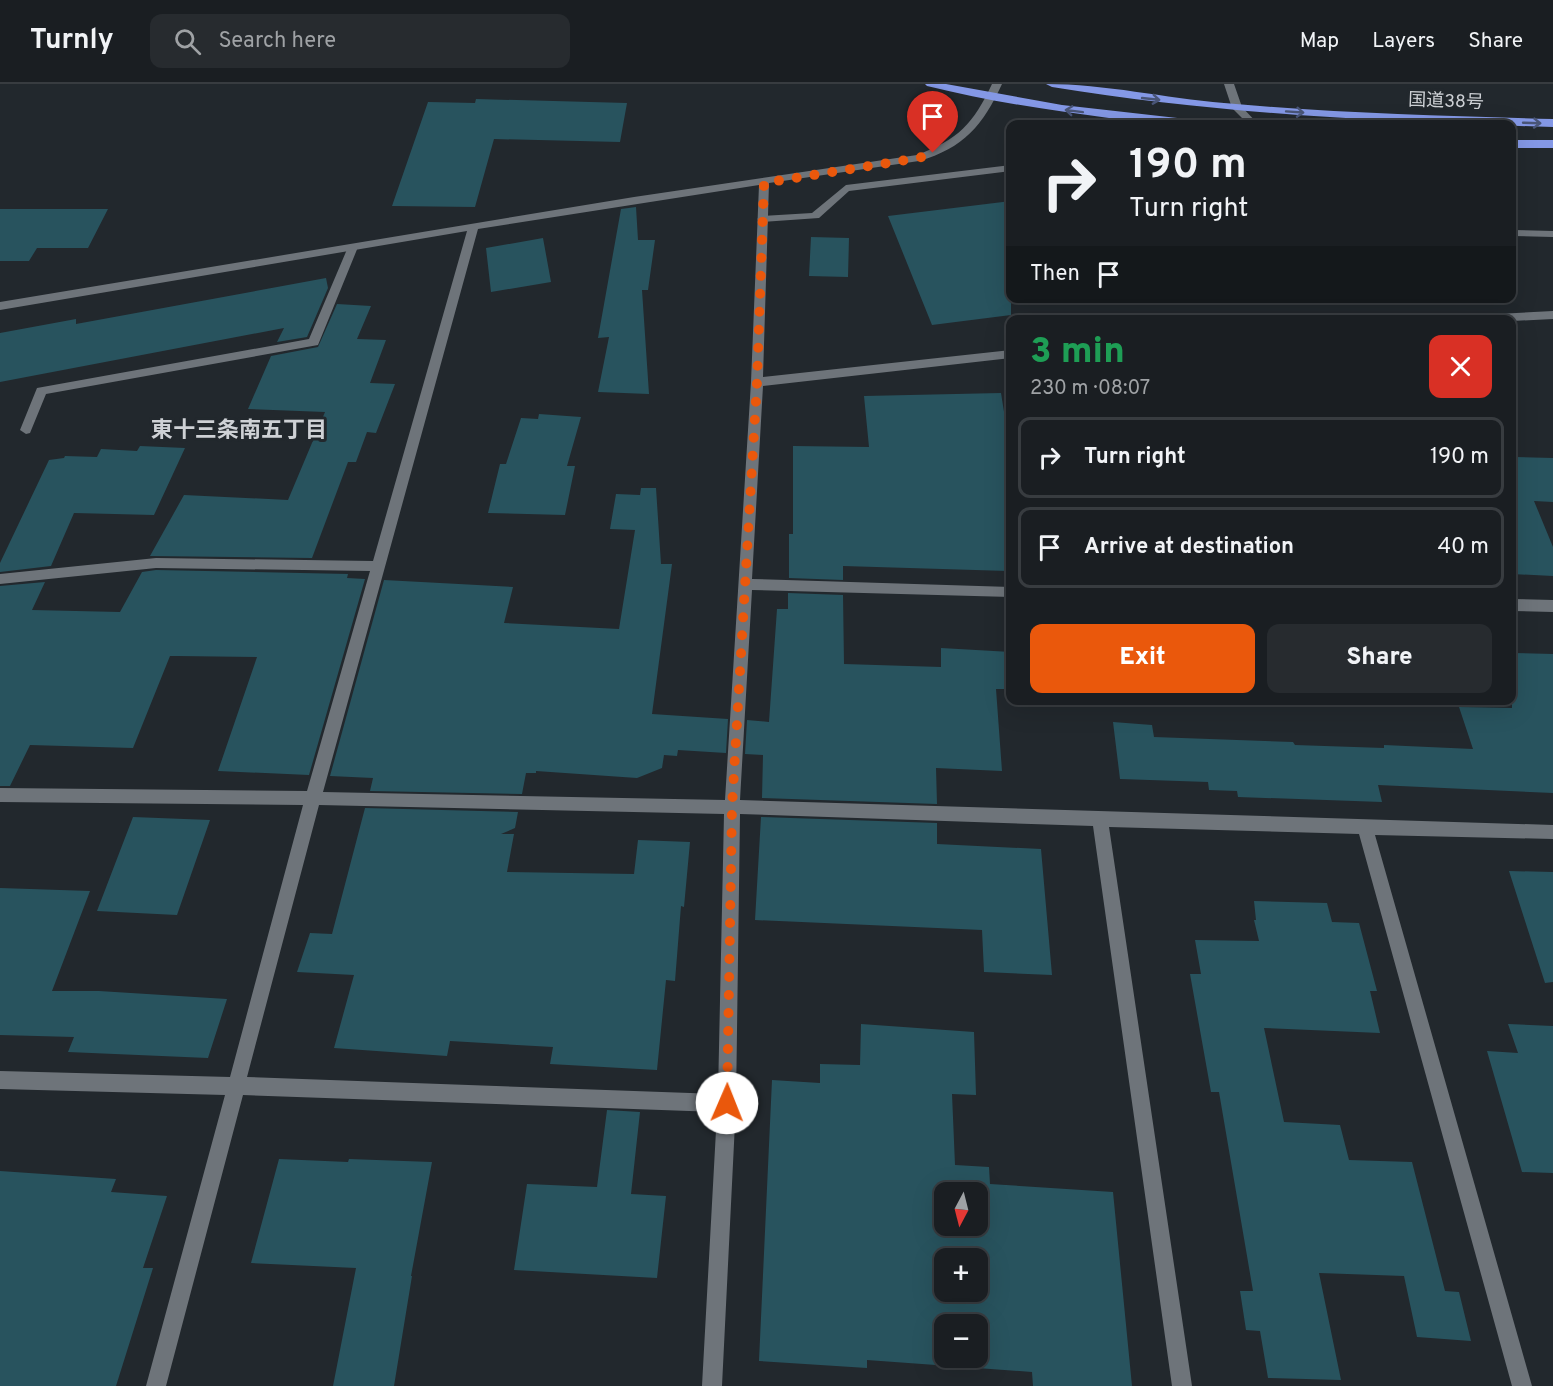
<!DOCTYPE html>
<html lang="en">
<head>
<meta charset="utf-8">
<style>
	:root { --surface:#1a1e22; --page:#272b2f; --text:#f1f3f6; --muted:#9fa2a5; --line:#383c40; --accent:#ea580c }
	body { margin:0; font-family:Overpass,"Noto Sans JP",sans-serif; background:var(--page); color:var(--text); height:100vh; display:flex; flex-direction:column; font-size:22px; white-space:nowrap }
	* { box-sizing:border-box; margin:0 }
	p { font-size:20px; color:var(--muted) }
	.icon { flex:none; width:33px; height:33px; fill:none; stroke:currentColor; stroke-width:2; stroke-linecap:round; stroke-linejoin:round }
	.map { position:relative; flex:1; overflow:hidden }
	.side { position:absolute; left:1006px; top:231px; width:510px; height:390px; display:flex; flex-direction:column; background:var(--surface); border-radius:12px; box-shadow:0 6px 24px #0002,0 0 0 2px var(--line) }
	.side>* { flex:none }
	.hud { position:absolute; left:1006px; top:36px; width:510px; height:183px; border-radius:12px; box-shadow:0 6px 24px #0002,0 0 0 2px var(--line); background:#1a1e22; color:var(--text); overflow:hidden }
	.needle { width:39px; rotate:187deg }
	.tools { position:absolute; left:934px; top:1098px; display:grid; gap:12px }
	.tools a { display:grid; place-items:center; width:54px; height:54px; border-radius:12px; background:var(--surface); box-shadow:0 6px 24px #0002,0 0 0 2px var(--line); font-size:30px }
	.pin { position:absolute; display:grid; place-items:center; width:51px; height:51px; color:#fff; margin:-62px -26px; border-radius:50% 50% 50% 0; rotate:-45deg; box-shadow:0 0 6px #0007 }
	.pin .icon { rotate:45deg }
	.me { position:absolute; width:66px; margin:-33px; rotate:1deg; stroke-linejoin:round; filter:drop-shadow(0 0 4px #0008) }
	.turn { display:flex; align-items:center; gap:21px; height:126px; padding:0 24px; font-size:27px }
	.turn .icon { width:78px; height:78px; stroke-width:2.5 }
	.turn b { display:block; font-size:42px; line-height:51px }
	.then { display:flex; align-items:center; height:57px; padding:0 24px; background:#0003; gap:12px; font-size:22px }
	.round { display:grid; place-items:center; flex:none; width:63px; height:63px; border-radius:12px; background:var(--page) }
	.head { display:flex; align-items:center; justify-content:space-between; height:102px; padding:0 24px }
	h1 { font-size:36px; font-weight:800; line-height:45px; color:#1e9e55 }
	.primary-button { display:flex; gap:12px; margin-top:auto; padding:12px 24px }
	.primary-button a { flex:1; height:69px; border-radius:12px; background:var(--accent); color:#fff; font-size:24px; font-weight:800; line-height:69px; text-align:center }
	.primary-button a+a { background:var(--page); color:var(--text) }
	ul { padding:0; list-style:none }
	li { display:flex; align-items:center; gap:18px; height:81px; margin:0 12px 9px; padding:0 12px; border:3px solid var(--line); border-radius:12px }
	li div { flex:1 }
	li b { display:block; font-size:22px }
	li em { font-style:normal }
	header { display:flex; align-items:center; gap:36px; box-sizing:border-box; height:84px; padding:0 30px; background:var(--surface); border-bottom:2px solid var(--line) }
	header strong { font-size:28px }
	nav { display:flex; gap:33px; margin-inline-start:auto; font-size:21px }
	.search { width:420px; height:54px; background:var(--page); display:flex; align-items:center; gap:15px; box-sizing:border-box; padding:0 21px; border-radius:12px; color:var(--muted); font-size:22px }
	.map>svg:first-child { display:block }
</style>
</head>
<body>
<header>
<strong>Turnly</strong>
<div class="search"><svg class="icon" aria-label="search" viewBox="0 0 24 24"><circle cx="10" cy="10" r="6"/><path d="M15 15l6 6"/></svg>Search here</div>
<nav><a>Map</a><a>Layers</a><a>Share</a></nav>
</header>
<div class="map">
<svg width="1553" height="1302" viewBox="0 0 1553 1302">
	<rect width="100%" height="100%" fill="#22282d"/>
	<!-- building -->
	<path fill="#28535e" fill-rule="evenodd" d="M 476,15 L 627,19 L 620,58 L 494,55 L 475,123 L 392,122 L 428,18 L 475,19 Z
		M 1011,117 L 1011,231 L 932,241 L 888,132 Z
		M 636,123 L 638,156 L 655,156 L 648,206 L 642,206 L 649,310 L 598,308 L 609,253 L 598,254 L 621,125 Z
		M 0,125 L 108,125 L 88,164 L 37,164 L 29,177 L 0,177 Z
		M 811,153 L 849,154 L 848,193 L 809,192 Z
		M 543,154 L 551,198 L 491,208 L 486,164 Z
		M 326,194 L 328,204 L 307,253 L 277,258 L 284,244 L 0,298 L 0,249 L 76,235 L 76,240 Z
		M 337,220 L 371,222 L 357,255 L 386,256 L 370,299 L 395,300 L 376,349 L 367,348 L 356,378 L 348,378 L 312,474 L 150,472 L 184,411 L 288,416 L 325,328 L 248,325 L 271,272 L 318,263 Z
		M 1001,309 L 1011,372 L 1011,480 L 1007,480 L 1008,487 L 843,482 L 843,496 L 789,494 L 789,450 L 793,450 L 793,362 L 869,363 L 864,312 Z
		M 539,330 L 581,333 L 567,382 L 575,382 L 565,431 L 488,429 L 500,380 L 506,380 L 521,334 L 538,335 Z
		M 140,362 L 185,364 L 154,431 L 74,429 L 51,482 L 0,488 L 0,479 L 49,376 L 64,374 L 65,372 L 97,373 L 101,365 L 137,367 Z
		M 1512,366 L 1515,373 L 1553,374 L 1553,418 L 1534,417 L 1553,463 L 1553,492 L 1512,490 Z
		M 641,404 L 656,404 L 661,480 L 672,480 L 652,630 L 728,635 L 726,669 L 678,666 L 677,672 L 664,671 L 662,684 L 637,694 L 536,687 L 536,689 L 526,689 L 522,710 L 370,707 L 373,694 L 330,692 L 384,496 L 513,503 L 504,539 L 619,545 L 635,446 L 610,445 L 616,410 L 640,411 Z
		M 156,486 L 348,490 L 347,494 L 365,495 L 309,691 L 218,687 L 257,573 L 177,572 L 170,572 L 133,664 L 30,661 L 10,702 L 0,702 L 0,502 L 45,498 L 32,526 L 120,528 L 142,488 Z
		M 788,509 L 843,511 L 844,580 L 941,583 L 941,564 L 1011,568 L 1011,605 L 996,605 L 1002,687 L 936,684 L 937,720 L 762,714 L 763,671 L 745,670 L 747,636 L 769,638 L 777,525 L 788,525 Z
		M 1512,569 L 1553,570 L 1553,709 L 1378,701 L 1382,718 L 1238,713 L 1237,707 L 1209,706 L 1208,698 L 1120,695 L 1113,638 L 1152,641 L 1154,653 L 1293,658 L 1295,661 L 1384,664 L 1384,661 L 1473,665 L 1459,623 L 1512,624 Z
		M 365,724 L 518,728 L 515,744 L 501,750 L 514,750 L 507,788 L 634,790 L 638,756 L 690,758 L 684,823 L 681,822 L 675,897 L 666,896 L 657,986 L 550,980 L 553,963 L 450,957 L 447,972 L 334,964 L 354,891 L 297,888 L 310,849 L 332,850 Z
		M 133,733 L 210,736 L 177,831 L 97,827 Z
		M 761,733 L 937,739 L 937,760 L 1041,765 L 1052,891 L 984,888 L 982,846 L 755,836 Z
		M 1509,787 L 1553,788 L 1553,898 L 1545,899 Z
		M 0,804 L 90,807 L 52,907 L 99,907 L 227,915 L 208,974 L 68,968 L 74,953 L 0,951 Z
		M 1254,817 L 1327,819 L 1332,838 L 1359,839 L 1377,907 L 1370,907 L 1380,949 L 1264,944 L 1284,1038 L 1340,1041 L 1349,1076 L 1412,1078 L 1445,1207 L 1459,1208 L 1471,1257 L 1417,1253 L 1404,1192 L 1319,1189 L 1341,1296 L 1268,1294 L 1260,1247 L 1246,1246 L 1240,1207 L 1253,1207 L 1219,1008 L 1211,1008 L 1190,890 L 1201,890 L 1195,856 L 1259,857 L 1254,836 L 1256,836 Z
		M 861,940 L 974,948 L 976,1011 L 952,1010 L 955,1081 L 989,1083 L 990,1100 L 1113,1108 L 1132,1302 L 1033,1302 L 1032,1288 L 867,1276 L 867,1284 L 759,1277 L 772,996 L 820,999 L 820,980 L 860,981 ZM 945,1108 L 978,1108 L 978,1142 L 945,1142 ZM 945,1174 L 978,1174 L 978,1208 L 945,1208 ZM 945,1240 L 978,1240 L 978,1274 L 945,1274 Z
		M 1508,940 L 1553,942 L 1553,1089 L 1522,1088 L 1487,967 L 1518,969 Z
		M 607,1026 L 640,1028 L 631,1110 L 666,1112 L 657,1194 L 514,1186 L 527,1100 L 597,1103 Z
		M 279,1075 L 348,1078 L 349,1075 L 432,1078 L 411,1192 L 412,1192 L 394,1302 L 333,1302 L 356,1184 L 251,1179 Z
		M 0,1087 L 116,1095 L 111,1108 L 167,1112 L 143,1184 L 153,1184 L 116,1302 L 0,1302 Z"/>
	<g fill="none" stroke-linecap="round" stroke-linejoin="round">
		<!-- lane -->
		<path fill="#6e747a" fill-rule="evenodd" d="M 1011,81 L 1011,87 L 849,107 L 819,134 L 762,138 L 757,135 L 762,132 L 812,129 L 846,101 Z
			M 1512,146 L 1553,147 L 1553,153 L 1512,152 Z
			M 353,160 L 358,163 L 318,261 L 46,310 L 30,349 L 26,350 L 20,346 L 37,304 L 309,255 L 348,163 Z"/>
		<!-- street -->
		<path fill="#6e747a" fill-rule="evenodd" d="M 992,0 L 1002,0 C 983,41 964,64 919,77 L 769,99 L 763,293 L 1011,266 L 1011,274 L 763,302 L 752,495 L 1011,503 L 1011,513 L 752,506 L 740,716 L 1553,741 L 1553,755 L 1375,751 L 1532,1302 L 1512,1302 L 1359,750 L 1109,743 L 1192,1302 L 1172,1302 L 1093,742 L 740,730 L 736,1019 L 722,1302 L 702,1302 L 717,1028 L 243,1011 L 166,1302 L 146,1302 L 225,1011 L 0,1005 L 0,987 L 230,993 L 303,721 L 0,718 L 0,704 L 307,707 L 370,487 L 156,484 L 0,500 L 0,490 L 156,474 L 373,477 L 467,147 L 0,226 L 0,218 L 634,113 L 917,71 C 959,55 973,40 992,0 ZM 759,101 L 751,298 L 725,716 L 323,708 L 478,145 ZM 319,721 L 724,730 L 718,1010 L 247,993 Z
			M 1224,0 L 1234,0 L 1242,23 L 1258,40 L 1248,40 L 1232,24 Z
			M 1553,227 L 1553,235 L 1512,237 L 1453,236 L 1458,232 Z
			M 1512,515 L 1553,516 L 1553,528 L 1512,527 Z"/>
		<!-- highway -->
		<path fill="#8498e6" fill-rule="evenodd" d="M 925,0 L 946,0 L 1062,21 L 1195,36 L 1201,40 C 1171,43 1139,37 1109,34 C 1048,26 987,17 927,2 Z
			M 1046,0 C 1105,0 1165,14 1224,19 C 1333,29 1443,32 1553,35 L 1553,43 C 1386,38 1218,30 1052,3 Z
			M 1512,56 L 1553,56 L 1553,64 L 1512,64 Z"/>
	</g>
	<!-- one-way arrows -->
	<defs><path id="oneway-shaft" d="M-6 0H5M1.5-3L5.5 0L1.5 3" fill="none" stroke-width="1.6" stroke-linecap="round" stroke-linejoin="round" transform="scale(1.5)"/></defs>
	<g stroke="#495577">
		<use href="#oneway-shaft" transform="translate(1151 15) rotate(6)"/>
		<use href="#oneway-shaft" transform="translate(1074 27) rotate(-173)"/>
		<use href="#oneway-shaft" transform="translate(1295 28) rotate(4)"/>
		<use href="#oneway-shaft" transform="translate(1532 39) rotate(2)"/>
	</g>
	<g fill="none" stroke-linecap="round" stroke-linejoin="round">
		<!-- route -->
		<path stroke="#ea580c" stroke-width="10" stroke-dasharray="0 18" d="M 727,1019 L 732,723 L 757,298 L 764,99 L 919,74 L 933,69"/>
	</g>
	<g text-anchor="middle" dominant-baseline="central" stroke-width="6" stroke-linejoin="round" paint-order="stroke">
		<!-- far-street labels -->
		<g font-size="18" fill="#ced1d5" stroke="#22282d">
			<text transform="translate(1446 18) rotate(2)">国道38号</text>
		</g>
		<!-- neighbourhood labels -->
		<g font-size="22" font-weight="bold" fill="#ced1d5" stroke="#22282d">
			<text x="239" y="347">東十三条南五丁目</text>
		</g>
	</g>
</svg>
<div class="tools">
<a><svg class="needle" viewBox="-14 -14 28 28"><path d="M0-13l5 13h-10z" fill="#e53935"/><path d="M0 13l5-13h-10z" fill="#9fa2a5"/></svg></a>
<a>+</a>
<a>−</a>
</div>
<div class="pin" style="left:933px;top:69px;background:#d93025"><svg class="icon" aria-label="arrive" viewBox="0 0 24 24"><path d="M6 21V4h12l-3 4 3 4H6"/></svg></div>
<svg class="me" style="left:727px;top:1019px" viewBox="-20 -20 40 40"><circle r="19" fill="#fff"/><path d="M0-13L10 11 0 6-10 11z" fill="#ea580c"/></svg>
<div class="hud">
<div class="turn"><svg class="icon" aria-label="right" viewBox="0 0 24 24"><path d="M7 20v-9h11M14 6l5 5-5 5"/></svg><div><b>190 m</b>Turn right</div></div>
<div class="then">Then<svg class="icon" aria-label="arrive" viewBox="0 0 24 24"><path d="M6 21V4h12l-3 4 3 4H6"/></svg></div>
</div>
<section class="side">
<div class="head"><div><h1>3 min</h1><p>230 m · 08:07</p></div><a class="round" style="background:#d93025;color:#fff"><svg class="icon" aria-label="close" viewBox="0 0 24 24"><path d="M6 6l12 12M18 6L6 18"/></svg></a></div>
<ul>
<li><svg class="icon" aria-label="right" viewBox="0 0 24 24"><path d="M7 20v-9h11M14 6l5 5-5 5"/></svg><div><b>Turn right</b></div><em>190 m</em></li>
<li><svg class="icon" aria-label="arrive" viewBox="0 0 24 24"><path d="M6 21V4h12l-3 4 3 4H6"/></svg><div><b>Arrive at destination</b></div><em>40 m</em></li>
</ul>
<div class="primary-button"><a>Exit</a><a>Share</a></div>
</section>
</div>
</body>
</html>
